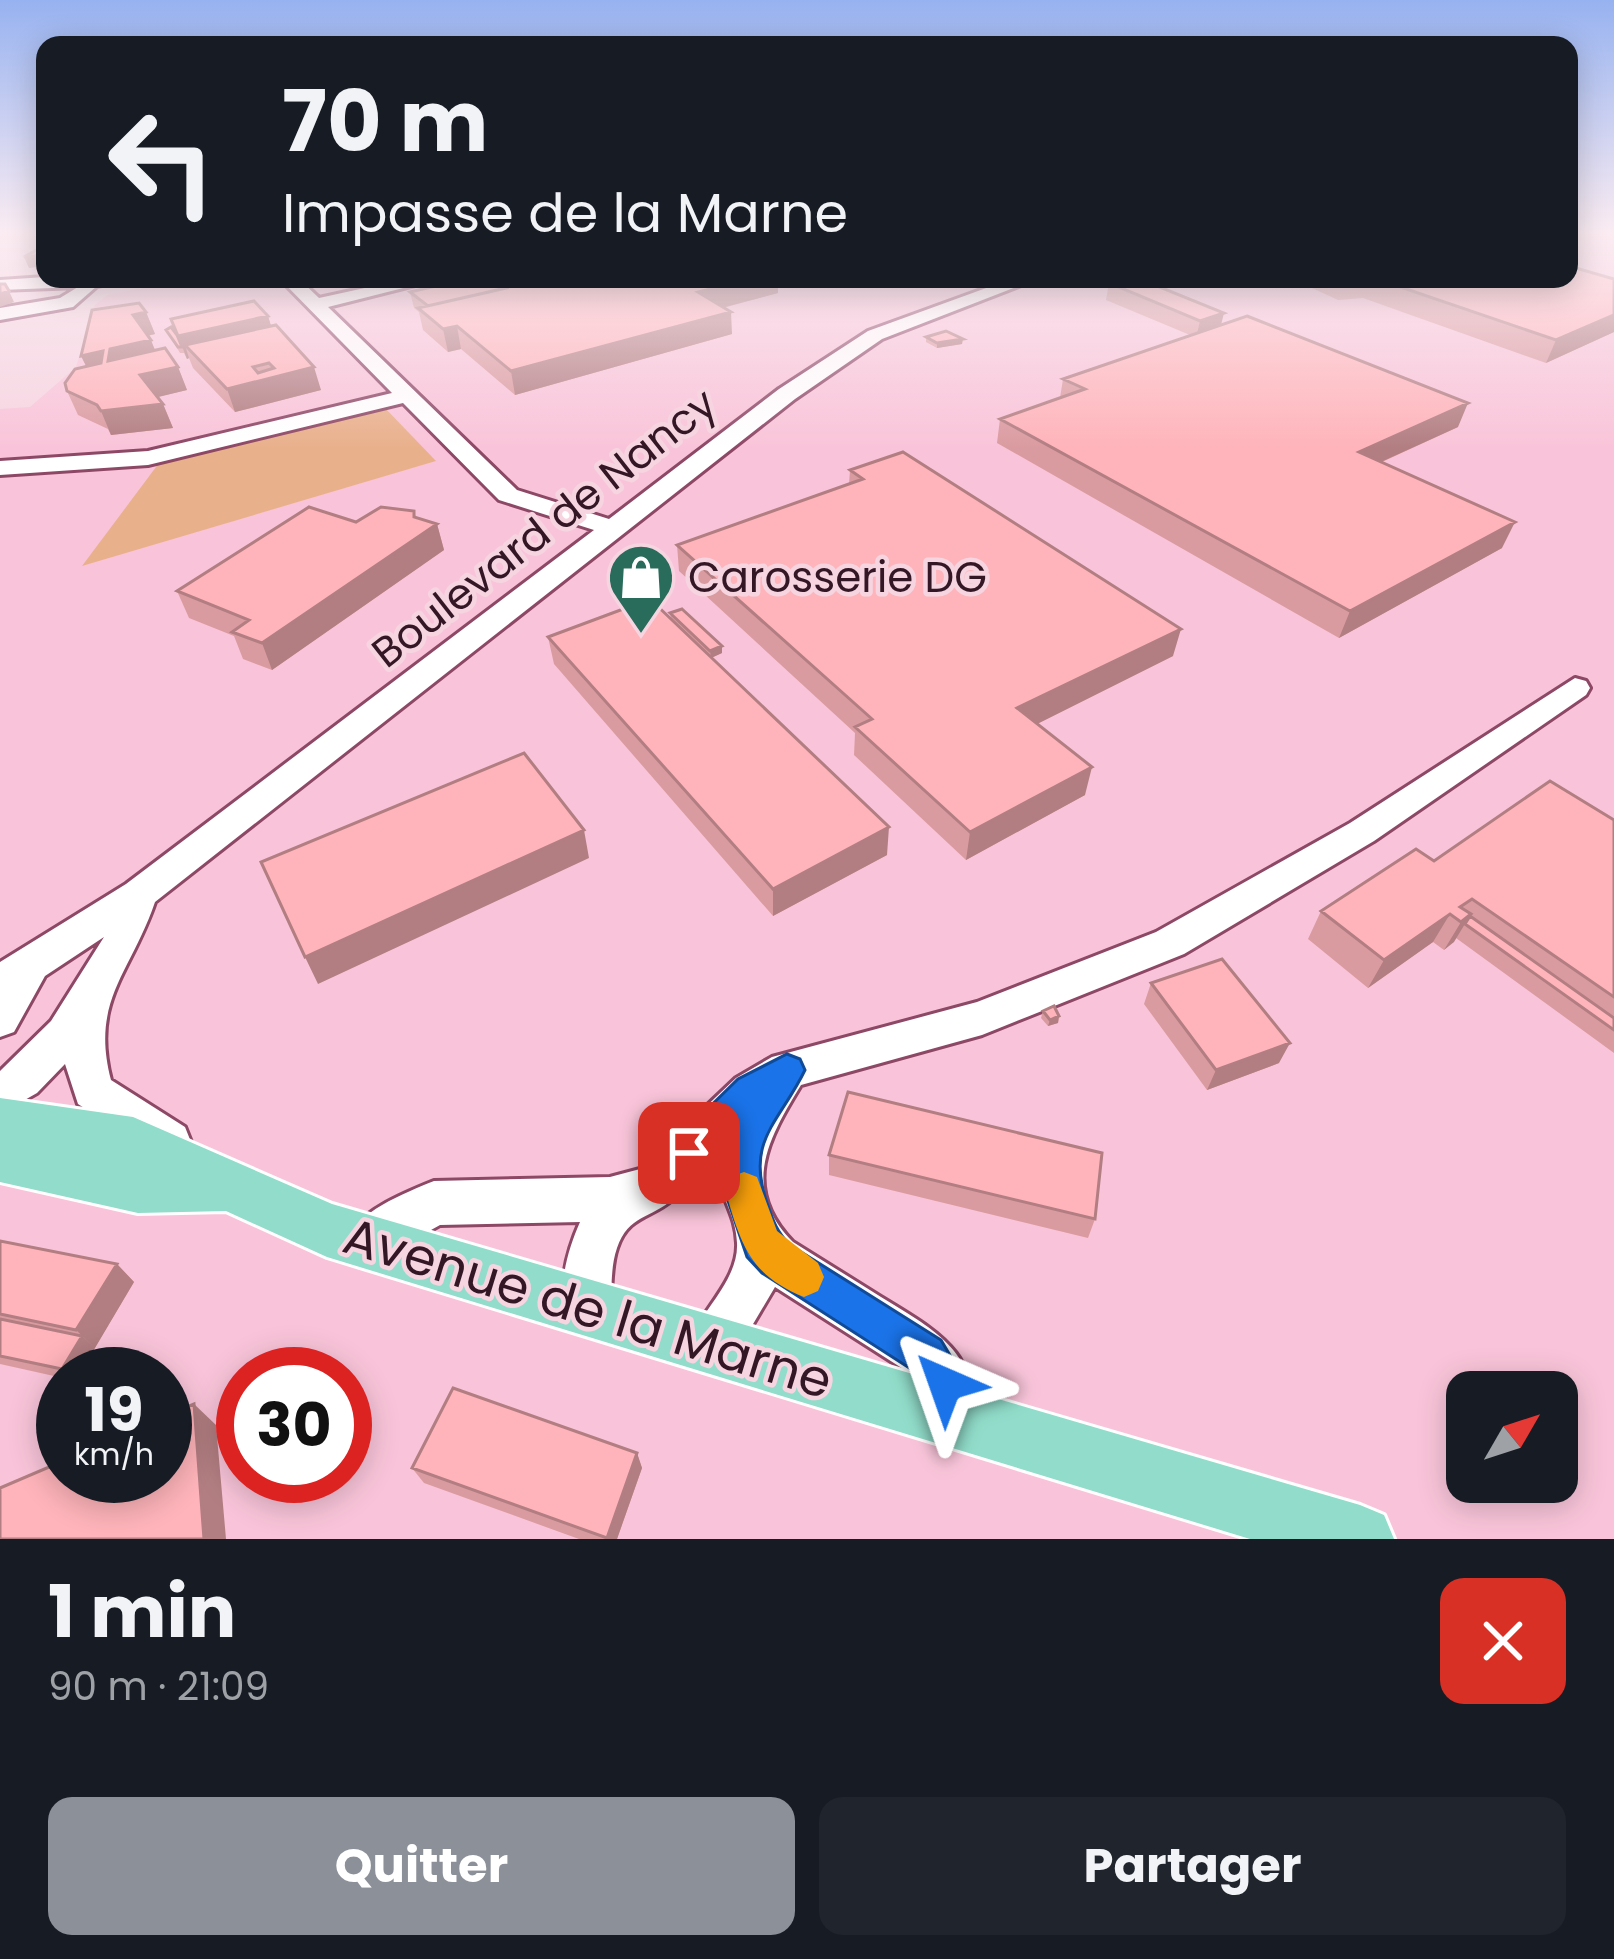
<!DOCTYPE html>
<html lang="fr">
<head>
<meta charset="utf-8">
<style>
	:root { --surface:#171b24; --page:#20242c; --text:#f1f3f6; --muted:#9ea1a6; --accent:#8c9099 }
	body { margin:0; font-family:Poppins,sans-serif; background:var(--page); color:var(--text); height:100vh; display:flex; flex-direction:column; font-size:45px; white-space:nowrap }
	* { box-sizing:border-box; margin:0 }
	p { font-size:39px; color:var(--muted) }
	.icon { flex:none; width:66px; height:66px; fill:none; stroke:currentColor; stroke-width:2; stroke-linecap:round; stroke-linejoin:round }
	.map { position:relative; height:1539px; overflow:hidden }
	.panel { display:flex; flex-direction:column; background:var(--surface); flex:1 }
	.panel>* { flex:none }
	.top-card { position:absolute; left:36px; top:36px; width:1542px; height:252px; border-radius:24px; box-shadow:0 6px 30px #0003; background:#171b24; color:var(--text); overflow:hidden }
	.needle { width:78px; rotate:51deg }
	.controls { position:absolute; left:1446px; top:1371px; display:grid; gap:24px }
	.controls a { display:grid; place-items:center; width:132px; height:132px; border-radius:24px; background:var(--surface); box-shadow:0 6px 30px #0003; font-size:60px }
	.speed { position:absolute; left:36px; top:1347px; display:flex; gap:24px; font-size:60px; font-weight:700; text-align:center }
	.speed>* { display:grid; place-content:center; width:156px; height:156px; border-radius:50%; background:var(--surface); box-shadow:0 6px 30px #0003; line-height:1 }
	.speed small { font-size:30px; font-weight:400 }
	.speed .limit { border:18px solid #d22; background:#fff; color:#111 }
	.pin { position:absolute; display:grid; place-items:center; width:102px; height:102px; color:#fff; margin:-51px; border-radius:24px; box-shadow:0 6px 18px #0006 }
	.me { position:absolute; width:132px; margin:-66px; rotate:317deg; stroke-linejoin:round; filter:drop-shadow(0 0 9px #0008) }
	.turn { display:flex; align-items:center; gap:42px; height:252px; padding:0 48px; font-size:54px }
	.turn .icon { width:156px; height:156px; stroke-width:2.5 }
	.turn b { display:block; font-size:84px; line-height:102px }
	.round { display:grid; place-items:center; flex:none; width:126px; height:126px; border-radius:24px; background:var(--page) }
	.head { display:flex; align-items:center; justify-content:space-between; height:204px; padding:0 48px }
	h1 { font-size:72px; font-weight:700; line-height:90px }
	.primary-button { display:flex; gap:24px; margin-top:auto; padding:24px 48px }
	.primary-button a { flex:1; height:138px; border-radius:24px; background:var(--accent); color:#fff; font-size:48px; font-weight:700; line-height:138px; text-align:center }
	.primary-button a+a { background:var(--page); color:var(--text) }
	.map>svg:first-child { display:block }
</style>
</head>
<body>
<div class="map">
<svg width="1614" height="1539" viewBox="0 0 1614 1539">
	<rect width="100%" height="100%" fill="#f6d5e1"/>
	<!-- built -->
	<path fill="#f9c4d9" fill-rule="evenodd" d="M 1569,232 L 1614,232 L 1614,1539 L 0,1539 L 0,409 L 30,407 L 76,367 L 95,305 L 107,295 L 191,279 L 1569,279 ZM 386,409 L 435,461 L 84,565 ZM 63,1374 L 165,1374 L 165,1476 L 63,1476 ZM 243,1374 L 345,1374 L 345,1476 L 243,1476 ZM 1467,1392 L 1557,1392 L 1557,1482 L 1467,1482 Z"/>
	<!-- green -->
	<path fill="#e9b08c" d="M 386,409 L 436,461 L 82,566 L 159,463 Z"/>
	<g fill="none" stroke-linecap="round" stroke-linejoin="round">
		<defs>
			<path id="minor" d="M 45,277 L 45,279 L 131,279 L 97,286 L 73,307 L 0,320 L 0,308 L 60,298 L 78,287 L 0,290 L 0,280 Z
				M 280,279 L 299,279 L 319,298 L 406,279 L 439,279 L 328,307 L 517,490 L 609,519 L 779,389 L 868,331 L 1011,279 L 1037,279 L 882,339 L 795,399 L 155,902 C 131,973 90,1000 111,1080 L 185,1127 L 191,1142 L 185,1157 L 169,1163 L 78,1104 L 65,1064 L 37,1093 L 0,1114 L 0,1071 L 51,1021 L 104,937 L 45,976 L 14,1032 L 0,1037 L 0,962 L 126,884 L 594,530 L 499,500 L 403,403 L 148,465 L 0,475 L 0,461 L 148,451 L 392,393 Z
				M 1575,678 L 1586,681 L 1590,688 L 1586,695 L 1374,841 L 1184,954 L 982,1035 L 801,1085 C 768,1139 740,1188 793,1242 C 822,1260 852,1279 881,1297 C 935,1330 992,1359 962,1433 L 943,1440 L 924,1433 C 915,1411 921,1392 908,1372 L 775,1287 L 730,1363 L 712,1370 L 694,1363 L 687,1345 C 700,1312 739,1280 737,1243 C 736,1207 711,1191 721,1151 C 705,1167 690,1185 673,1199 C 652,1218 628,1215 617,1248 C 608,1274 615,1300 605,1325 L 587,1332 L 569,1325 C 556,1291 566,1254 580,1222 L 440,1225 L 368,1265 L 351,1259 L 344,1242 C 357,1212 404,1193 434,1181 L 610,1177 L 640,1169 L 736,1078 L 772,1057 L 977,1002 L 1156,932 L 1350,823 Z"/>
			<path id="major" d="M 0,1098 L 133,1117 L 332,1204 L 1360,1505 L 1384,1515 L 1394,1539 L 1250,1539 L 327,1257 L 226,1211 L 138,1213 L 0,1182 Z"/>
		</defs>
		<!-- minor casing -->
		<use href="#minor" stroke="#8d4866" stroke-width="6"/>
		<!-- major casing -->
		<use href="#major" stroke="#fff" stroke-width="6"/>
		<!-- minor -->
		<use href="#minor" fill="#fff" fill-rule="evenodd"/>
		<!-- major -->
		<use href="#major" fill="#91dcca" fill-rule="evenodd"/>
	</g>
	<!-- wall -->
	<path fill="#da9ba0" d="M 466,279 L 778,279 L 778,293 L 723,308 L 732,334 L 515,395 L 461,349 L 448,352 L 423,330 L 419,312 L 414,308 L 410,292 Z
		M 1314,279 L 1614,279 L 1614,332 L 1546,363 L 1363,298 L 1338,300 L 1312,288 Z
		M 1109,283 L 1221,324 L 1458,427 L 1382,462 L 1502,548 L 1339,638 L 997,443 L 1000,419 L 1060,398 L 1063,379 L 1190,335 L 1106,300 Z
		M 146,312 L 155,334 L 148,336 L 155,350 L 178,367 L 187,390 L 157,397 L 163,404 L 173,428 L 111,435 L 108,429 L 78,415 L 67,391 L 84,367 Z
		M 268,316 L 271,326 L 321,390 L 235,412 L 193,368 L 189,358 L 187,359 L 184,353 L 180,353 L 166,330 L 177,335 Z
		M 926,337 L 962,344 L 937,348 L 926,342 Z
		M 850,470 L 1173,656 L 1037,724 L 1085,795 L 966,860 L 854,755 L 855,733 L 679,571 L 677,545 L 849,484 Z
		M 416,518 L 437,524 L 444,550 L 272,670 L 243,659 L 234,636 L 189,618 L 177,591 L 356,522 Z
		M 670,613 L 722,646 L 722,653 L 711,658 L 887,855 L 773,916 L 554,664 L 548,637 L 671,619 Z
		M 1614,820 L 1614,1053 L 1456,938 L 1444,950 L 1433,942 L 1368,988 L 1308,939 L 1321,911 L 1434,861 Z
		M 1151,983 L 1279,1063 L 1207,1090 L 1144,1004 Z
		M 1043,1011 L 1059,1016 L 1058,1023 L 1048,1026 L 1041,1018 Z
		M 829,1155 L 1095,1219 L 1088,1238 L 829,1175 Z
		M 0,1241 L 117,1264 L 134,1282 L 79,1374 L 63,1374 L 63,1378 L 0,1364 Z
		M 637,1453 L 642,1468 L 617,1539 L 579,1539 L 424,1483 L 412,1468 Z"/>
	<!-- shaded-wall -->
	<path fill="#b27e82" d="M 45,255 L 45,266 L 29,268 L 24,257 Z
		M 751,279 L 778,279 L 778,293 L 710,311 L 698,292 Z
		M 9,291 L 14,302 L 0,307 L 0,294 Z
		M 146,312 L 155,334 L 141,337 L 133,315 Z
		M 731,312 L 732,334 L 515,395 L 511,371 Z
		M 1224,313 L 1220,329 L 1196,338 L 1200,321 Z
		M 1614,315 L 1614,332 L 1546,363 L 1556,340 Z
		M 268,316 L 275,339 L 185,345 L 189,358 L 187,359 L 178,336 Z
		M 457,326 L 461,349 L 448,352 L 443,329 Z
		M 963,339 L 962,344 L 937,348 L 937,343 Z
		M 151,340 L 160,363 L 88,370 L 81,356 Z
		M 178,367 L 187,390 L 150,399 L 140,375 Z
		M 314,367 L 321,390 L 235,412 L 227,389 Z
		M 1468,403 L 1458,427 L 1350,476 L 1359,452 Z
		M 163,404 L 173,428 L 111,435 L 101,411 Z
		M 414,511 L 421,536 L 437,524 L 444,550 L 272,670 L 262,643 L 414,517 Z
		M 1515,522 L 1502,548 L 1339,638 L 1350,611 Z
		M 1181,629 L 1173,656 L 1013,736 L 1017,708 Z
		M 722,646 L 722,653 L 711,658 L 710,651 Z
		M 1092,767 L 1085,795 L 966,860 L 970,832 Z
		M 889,827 L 887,855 L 773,916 L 773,889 Z
		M 584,830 L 589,858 L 318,984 L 305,957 Z
		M 1450,914 L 1433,942 L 1368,988 L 1384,960 Z
		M 1471,914 L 1454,942 L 1444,950 L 1461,922 Z
		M 1059,1016 L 1058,1023 L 1048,1026 L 1050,1020 Z
		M 1290,1043 L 1279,1063 L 1207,1090 L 1216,1070 Z
		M 117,1264 L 134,1282 L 95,1348 L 76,1330 Z
		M 82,1336 L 95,1348 L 79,1374 L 68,1374 L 62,1369 Z
		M 194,1404 L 216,1425 L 226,1539 L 204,1539 Z
		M 637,1453 L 642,1468 L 617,1539 L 607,1539 Z"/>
	<!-- building -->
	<path fill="#feb4ba" stroke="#b27e82" stroke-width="3" fill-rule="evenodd" d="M 45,245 L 45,255 L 24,257 Z
		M 1569,266 L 1614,279 L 1614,315 L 1556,340 L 1377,279 L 1569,279 Z
		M 466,279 L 488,279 L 502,289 L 428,306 L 410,292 Z
		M 494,279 L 751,279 L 698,292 L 731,312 L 511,371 L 457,326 L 443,329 L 418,308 L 506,288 Z
		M 1123,279 L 1140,279 L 1224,313 L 1200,321 L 1109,283 Z
		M 0,284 L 5,284 L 9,291 L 0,294 Z
		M 254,301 L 268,316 L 178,336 L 171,319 Z
		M 139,303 L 146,312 L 133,315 L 151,340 L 110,349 L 108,361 L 165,348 L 178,367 L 140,375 L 163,404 L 101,411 L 97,405 L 67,391 L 65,383 L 75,369 L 101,363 L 103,351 L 81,356 L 92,310 Z
		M 1247,316 L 1468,403 L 1359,452 L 1515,522 L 1350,611 L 1000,419 L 1085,389 L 1063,379 Z
		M 276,325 L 314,367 L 227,389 L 185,345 ZM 269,363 L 274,368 L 258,373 L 253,367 Z
		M 171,327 L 177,335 L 182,347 L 178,347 L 166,330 Z
		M 946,331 L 963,339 L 937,343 L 926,337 Z
		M 903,452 L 1181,629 L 1017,708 L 1092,767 L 970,832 L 855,727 L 872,719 L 677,545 L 863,479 L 850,470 Z
		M 309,507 L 356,522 L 381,507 L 414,511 L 414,517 L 437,524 L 262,643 L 232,632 L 249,620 L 177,591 Z
		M 650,599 L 889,827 L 773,889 L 548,637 Z
		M 682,609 L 722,646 L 710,651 L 670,613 Z
		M 524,753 L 584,830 L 305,957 L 261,862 Z
		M 1550,781 L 1614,820 L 1614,997 L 1472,899 L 1460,907 L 1471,914 L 1461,922 L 1450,914 L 1384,960 L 1321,911 L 1416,849 L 1434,861 Z
		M 1470,916 L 1614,1018 L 1614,1030 L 1465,924 Z
		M 1222,959 L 1290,1043 L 1216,1070 L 1151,983 Z
		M 1054,1006 L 1059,1016 L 1050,1020 L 1043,1011 Z
		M 848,1092 L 1102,1153 L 1095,1219 L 829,1155 Z
		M 0,1241 L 117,1264 L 76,1330 L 0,1314 Z
		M 0,1319 L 82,1336 L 62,1369 L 0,1356 Z
		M 453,1388 L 637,1453 L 607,1538 L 412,1468 Z
		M 194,1404 L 204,1539 L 0,1539 L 0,1488 L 63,1461 L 63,1476 L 165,1476 L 165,1416 Z"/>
	<!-- sky -->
	<linearGradient id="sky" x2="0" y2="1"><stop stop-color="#97b2f0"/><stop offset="0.52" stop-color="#fbecf2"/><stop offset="1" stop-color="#fbecf2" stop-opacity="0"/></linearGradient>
	<rect width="1614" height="448" fill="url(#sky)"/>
	<!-- route -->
	<path fill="#1a73e8" stroke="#114b97" stroke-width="3" d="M 787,1054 L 800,1059 L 805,1070 C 780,1122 745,1140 767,1203 C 773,1221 777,1232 790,1245 L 941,1340 L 967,1384 L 961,1399 L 945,1405 L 930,1399 L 911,1369 L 762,1273 L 747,1257 L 719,1174 L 728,1139 L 703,1165 L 689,1170 L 676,1165 L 671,1153 L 676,1140 L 738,1079 Z"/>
	<!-- slow -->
	<path fill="#f59e0b" d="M 744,1172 L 757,1177 L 777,1231 L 818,1263 L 824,1277 L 818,1291 L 804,1297 C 748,1274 741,1243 725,1190 L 730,1177 Z"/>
	<!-- icons -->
	<defs>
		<symbol id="shop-pin" viewBox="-11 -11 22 30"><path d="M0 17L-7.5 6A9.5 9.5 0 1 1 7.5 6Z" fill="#2a6c5b" stroke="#f6d5e1"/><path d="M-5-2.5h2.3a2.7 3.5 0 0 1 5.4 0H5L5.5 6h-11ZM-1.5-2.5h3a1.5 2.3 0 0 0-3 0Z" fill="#fff"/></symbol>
	</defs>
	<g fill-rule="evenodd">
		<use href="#shop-pin" x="603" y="539" width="76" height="104"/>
	</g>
	<g text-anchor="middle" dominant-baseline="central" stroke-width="9" stroke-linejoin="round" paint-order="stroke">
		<!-- street labels -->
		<g font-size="42" fill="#341724" stroke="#f6d5e1">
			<text transform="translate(544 528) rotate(-38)">Boulevard de Nancy</text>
		</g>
		<!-- poi labels -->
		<g font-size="42" fill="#341724" stroke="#f6d5e1" text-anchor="start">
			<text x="688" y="577">Carosserie DG</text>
		</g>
		<!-- near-street labels -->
		<g font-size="51" fill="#341724" stroke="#f6d5e1">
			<text transform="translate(588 1308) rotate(17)">Avenue de la Marne</text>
		</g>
	</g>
</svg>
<div class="controls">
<a><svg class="needle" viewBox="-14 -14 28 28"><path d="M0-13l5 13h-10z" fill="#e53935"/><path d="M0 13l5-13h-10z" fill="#9ea1a6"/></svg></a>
</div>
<div class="speed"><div>19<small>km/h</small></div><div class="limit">30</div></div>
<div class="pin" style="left:689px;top:1153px;background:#d93025"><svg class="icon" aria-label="arrive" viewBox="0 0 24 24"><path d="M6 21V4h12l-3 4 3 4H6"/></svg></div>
<svg class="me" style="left:945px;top:1384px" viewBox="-20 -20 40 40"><path d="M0-17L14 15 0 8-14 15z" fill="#1a73e8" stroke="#fff" stroke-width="4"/></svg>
<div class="top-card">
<div class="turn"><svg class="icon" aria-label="left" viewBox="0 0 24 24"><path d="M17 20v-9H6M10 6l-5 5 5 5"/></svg><div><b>70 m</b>Impasse de la Marne</div></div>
</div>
</div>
<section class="panel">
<div class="head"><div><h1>1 min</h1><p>90 m · 21:09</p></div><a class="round" style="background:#d93025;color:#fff"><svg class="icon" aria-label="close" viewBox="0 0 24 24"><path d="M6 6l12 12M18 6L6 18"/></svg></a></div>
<div class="primary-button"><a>Quitter</a><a>Partager</a></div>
</section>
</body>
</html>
